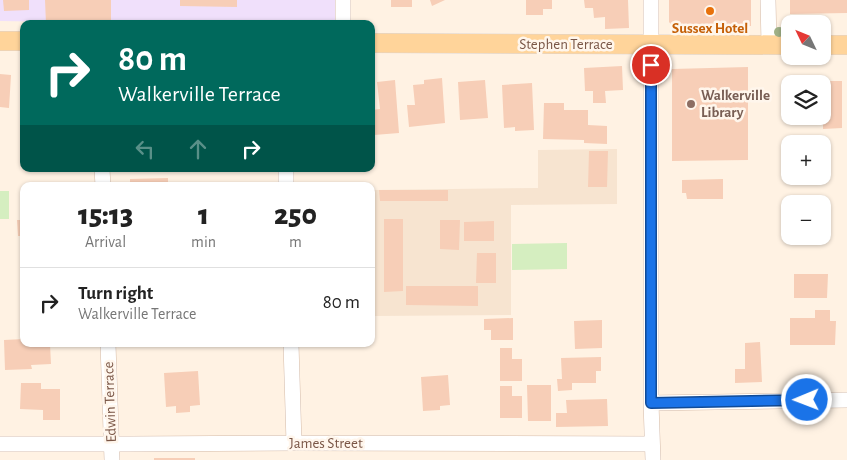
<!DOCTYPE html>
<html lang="en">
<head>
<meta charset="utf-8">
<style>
	:root { --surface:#fff; --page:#f2f2f2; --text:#222; --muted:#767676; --line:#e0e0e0 }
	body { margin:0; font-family:"Alegreya Sans",sans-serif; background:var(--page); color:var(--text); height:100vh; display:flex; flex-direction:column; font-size:19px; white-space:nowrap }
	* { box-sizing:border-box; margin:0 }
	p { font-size:16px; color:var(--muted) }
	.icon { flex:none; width:28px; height:28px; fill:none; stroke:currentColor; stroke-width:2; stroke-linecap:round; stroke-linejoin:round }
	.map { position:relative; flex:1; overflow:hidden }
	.drawer { position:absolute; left:20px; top:182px; width:355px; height:165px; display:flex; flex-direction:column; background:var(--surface); border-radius:10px; box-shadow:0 1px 4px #0004 }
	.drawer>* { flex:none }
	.banner { position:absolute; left:20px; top:20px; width:355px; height:152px; border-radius:10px; box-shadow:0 1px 4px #0004; background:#00695c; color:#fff; overflow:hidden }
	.needle { width:32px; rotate:313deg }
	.fabs { position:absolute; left:781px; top:15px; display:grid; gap:10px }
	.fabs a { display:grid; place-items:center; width:50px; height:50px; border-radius:10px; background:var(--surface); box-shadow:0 1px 4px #0004; font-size:25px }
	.pin { position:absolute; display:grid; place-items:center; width:42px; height:42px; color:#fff; margin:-21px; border:2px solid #fff; border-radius:50%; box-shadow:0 1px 5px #0007 }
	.me { position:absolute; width:55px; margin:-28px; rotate:269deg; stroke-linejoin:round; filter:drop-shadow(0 0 4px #0008) }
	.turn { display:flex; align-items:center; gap:18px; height:105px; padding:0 15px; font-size:22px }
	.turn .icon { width:65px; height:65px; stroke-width:2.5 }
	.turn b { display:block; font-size:35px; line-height:42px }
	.lanes { display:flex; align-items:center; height:48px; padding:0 15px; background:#0003; justify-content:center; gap:25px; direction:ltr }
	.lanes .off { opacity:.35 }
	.eta { display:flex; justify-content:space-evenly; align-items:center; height:85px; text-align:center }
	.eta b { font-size:30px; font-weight:800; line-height:35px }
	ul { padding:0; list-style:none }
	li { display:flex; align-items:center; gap:15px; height:70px; padding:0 15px; border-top:1px solid var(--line) }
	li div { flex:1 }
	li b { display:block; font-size:19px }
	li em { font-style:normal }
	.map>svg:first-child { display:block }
</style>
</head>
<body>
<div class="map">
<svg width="847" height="460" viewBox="0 0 847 460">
	<rect width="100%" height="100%" fill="#fff2e3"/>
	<!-- residential -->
	<path fill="#f7e4d0" d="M 617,149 L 617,204 L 511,205 L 511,315 L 375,316 L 374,190 L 538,188 L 538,150 Z"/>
	<!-- education -->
	<path fill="#f0e0fb" d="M 0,0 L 342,0 L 341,24 L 176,24 L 0,21 Z"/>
	<!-- green -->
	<path fill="#d5eec0" d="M 0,191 L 9,191 L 9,219 L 0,219 Z
		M 567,243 L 567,269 L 512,270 L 512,244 Z"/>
	<!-- building -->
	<path fill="#f7ceb7" d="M 3,0 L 29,0 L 29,10 L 4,11 Z
		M 45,0 L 111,0 L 111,24 L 46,24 Z
		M 180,0 L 237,0 L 237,7 L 180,6 Z
		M 391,0 L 412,0 L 412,7 L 391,7 Z
		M 430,0 L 445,0 L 432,6 Z
		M 526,0 L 552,0 L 552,9 L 543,9 L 543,15 L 526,15 Z
		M 584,0 L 628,0 L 629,28 L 605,29 L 605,17 L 594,18 L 593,8 L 585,8 Z
		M 669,0 L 751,0 L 751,26 L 673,27 L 669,22 Z
		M 790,0 L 847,0 L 847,13 L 790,14 Z
		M 622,66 L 623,90 L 605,91 L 606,103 L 593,103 L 593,91 L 585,91 L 584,68 Z
		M 748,67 L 748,160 L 672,161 L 672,69 Z
		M 0,74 L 11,75 L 9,108 L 0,107 Z
		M 815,75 L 815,84 L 794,84 L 794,76 Z
		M 442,78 L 445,123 L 409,127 L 407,105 L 415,105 L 413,85 L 424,84 L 424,80 Z
		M 395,80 L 399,133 L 374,135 L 372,110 L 380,109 L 377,82 Z
		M 485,80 L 488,118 L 460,120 L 458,82 Z
		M 823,81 L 842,81 L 842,128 L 823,129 Z
		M 532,83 L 534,130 L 515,131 L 515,127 L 504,128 L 502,85 Z
		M 544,103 L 564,103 L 564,110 L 588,110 L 588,125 L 607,126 L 607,144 L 584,143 L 584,140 L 543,139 Z
		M 795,116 L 816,116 L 816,119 L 795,120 Z
		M 589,151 L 608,151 L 607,187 L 588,187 Z
		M 168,178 L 168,186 L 130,186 L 130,179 Z
		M 723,179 L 723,199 L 687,199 L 686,193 L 682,193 L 682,180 Z
		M 379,190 L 448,190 L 448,201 L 380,201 Z
		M 384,219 L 403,219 L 403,291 L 384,292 Z
		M 17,220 L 24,220 L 24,236 L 18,236 Z
		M 440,220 L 460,220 L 459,250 L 440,249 Z
		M 494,221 L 494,241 L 464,241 L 464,222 Z
		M 477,253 L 496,253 L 496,283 L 476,283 Z
		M 794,274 L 828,274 L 827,298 L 794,298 Z
		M 406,286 L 478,286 L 478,306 L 406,305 Z
		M 815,310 L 830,310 L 830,321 L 836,321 L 835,345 L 790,345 L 790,318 L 815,318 Z
		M 513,318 L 513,340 L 491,340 L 491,330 L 484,330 L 484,319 Z
		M 602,320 L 602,348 L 575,349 L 574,321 Z
		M 24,339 L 24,344 L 50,344 L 51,364 L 31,365 L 32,369 L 5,370 L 4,340 Z
		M 760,342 L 762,382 L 735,383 L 735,369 L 745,369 L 745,343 Z
		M 500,348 L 512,348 L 512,359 L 522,359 L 522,381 L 500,381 Z
		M 601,357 L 601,371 L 596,371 L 596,383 L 572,383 L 572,390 L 558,391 L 557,379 L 562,379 L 561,358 Z
		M 198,371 L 200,405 L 190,406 L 190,412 L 176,413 L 176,406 L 166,407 L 164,373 Z
		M 448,375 L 450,405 L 440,406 L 440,410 L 423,411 L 421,377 Z
		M 21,383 L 41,383 L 41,389 L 60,389 L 60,420 L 43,420 L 43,410 L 20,409 Z
		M 527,385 L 551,385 L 551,421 L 528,421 Z
		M 500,386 L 512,386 L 512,396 L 522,396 L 522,418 L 500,418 Z
		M 607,399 L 608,426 L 556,427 L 556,413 L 567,413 L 566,400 Z
		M 154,458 L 195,458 L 195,460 L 154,460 Z"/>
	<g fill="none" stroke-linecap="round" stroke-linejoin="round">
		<defs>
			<path id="minor" d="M 651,0 L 651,403 L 653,460
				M 768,0 L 769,44
				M 343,24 L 343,0
				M 102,169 L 103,186
				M 286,169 L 286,186
				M 108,344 L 112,460
				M 291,344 L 294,443
				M 651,403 L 847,400
				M 0,444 L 130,444 L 294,443 L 652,444"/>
			<path id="major" d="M 0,41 L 24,41
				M 371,43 L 790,45
				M 822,45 L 847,45"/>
		</defs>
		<!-- minor casing -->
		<use href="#minor" stroke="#d4bbaa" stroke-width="16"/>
		<!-- major casing -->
		<use href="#major" stroke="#dcd3cf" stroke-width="20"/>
		<!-- minor -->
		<use href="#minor" stroke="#fff" stroke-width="15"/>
		<!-- major -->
		<use href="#major" stroke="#ffd49a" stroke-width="19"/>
	</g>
	<!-- trees -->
	<circle fill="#9fb086" cx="779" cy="32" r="5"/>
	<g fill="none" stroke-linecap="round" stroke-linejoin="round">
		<defs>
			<path id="route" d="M 651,65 L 651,403 L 807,400"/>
		</defs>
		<!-- route casing -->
		<use href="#route" stroke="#114b97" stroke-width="12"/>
		<!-- route -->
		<use href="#route" stroke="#1a73e8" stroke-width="9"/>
	</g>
	<!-- markers -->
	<circle fill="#e8710a" stroke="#fff6ec" stroke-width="2" cx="710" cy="11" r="5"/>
	<circle fill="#8d6e63" stroke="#fff6ec" stroke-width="2" cx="691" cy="104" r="5"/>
	<g text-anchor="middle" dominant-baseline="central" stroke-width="5" stroke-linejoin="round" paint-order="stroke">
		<!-- food labels -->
		<g font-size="15" font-weight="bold" fill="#c56008" stroke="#fff6ec">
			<text x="710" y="28">Sussex Hotel</text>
		</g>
		<!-- street labels -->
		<g font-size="15" fill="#7a5646" stroke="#fff6ec">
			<text x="566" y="44">Stephen Terrace</text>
			<text transform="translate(110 402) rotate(-92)">Edwin Terrace</text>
			<text x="326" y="443">James Street</text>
		</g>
		<!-- education labels -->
		<g font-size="15" font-weight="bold" fill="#785e54" stroke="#fff6ec" text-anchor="start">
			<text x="701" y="95">Walkerville<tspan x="701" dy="17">Library</tspan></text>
		</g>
	</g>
</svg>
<div class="fabs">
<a><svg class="needle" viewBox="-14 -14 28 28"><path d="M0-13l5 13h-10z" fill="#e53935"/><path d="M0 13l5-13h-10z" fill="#767676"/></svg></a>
<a><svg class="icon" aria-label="layers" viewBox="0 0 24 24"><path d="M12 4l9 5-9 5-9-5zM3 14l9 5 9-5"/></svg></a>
<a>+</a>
<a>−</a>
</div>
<div class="pin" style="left:651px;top:65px;background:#d93025"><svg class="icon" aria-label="arrive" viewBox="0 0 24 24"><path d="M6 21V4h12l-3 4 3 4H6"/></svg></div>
<svg class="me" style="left:807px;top:400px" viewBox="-20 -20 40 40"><circle r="17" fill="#1a73e8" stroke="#fff" stroke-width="3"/><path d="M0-11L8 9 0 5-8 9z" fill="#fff"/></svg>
<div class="banner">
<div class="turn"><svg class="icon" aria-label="right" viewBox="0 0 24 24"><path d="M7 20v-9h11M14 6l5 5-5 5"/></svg><div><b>80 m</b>Walkerville Terrace</div></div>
<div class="lanes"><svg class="icon off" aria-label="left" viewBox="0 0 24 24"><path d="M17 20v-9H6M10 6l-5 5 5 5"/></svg><svg class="icon off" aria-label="ahead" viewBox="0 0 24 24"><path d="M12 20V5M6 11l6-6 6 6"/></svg><svg class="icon" aria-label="right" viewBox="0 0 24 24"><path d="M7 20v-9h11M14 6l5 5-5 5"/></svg></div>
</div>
<section class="drawer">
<div class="eta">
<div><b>15:13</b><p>Arrival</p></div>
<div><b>1</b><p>min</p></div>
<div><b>250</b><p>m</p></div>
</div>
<ul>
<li><svg class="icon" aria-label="right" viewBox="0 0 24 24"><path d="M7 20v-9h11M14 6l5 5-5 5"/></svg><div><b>Turn right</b><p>Walkerville Terrace</p></div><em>80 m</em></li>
</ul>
</section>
</div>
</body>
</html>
